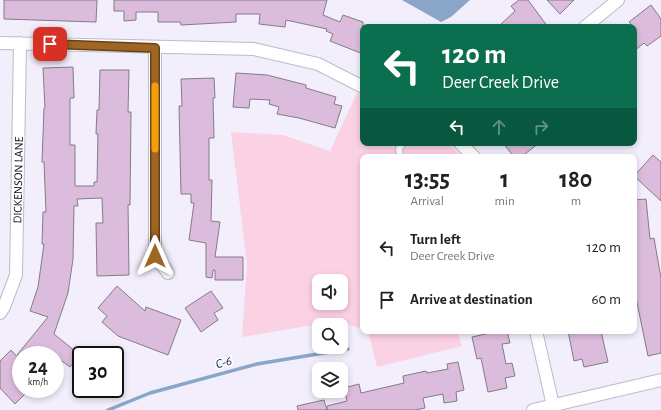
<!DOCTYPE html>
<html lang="en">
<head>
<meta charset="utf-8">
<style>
	:root { --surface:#fff; --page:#f6f6f6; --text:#222; --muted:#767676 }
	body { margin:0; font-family:"Alegreya Sans",sans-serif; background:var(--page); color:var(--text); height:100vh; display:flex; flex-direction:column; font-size:15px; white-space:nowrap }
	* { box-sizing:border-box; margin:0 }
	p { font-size:13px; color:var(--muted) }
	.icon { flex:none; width:22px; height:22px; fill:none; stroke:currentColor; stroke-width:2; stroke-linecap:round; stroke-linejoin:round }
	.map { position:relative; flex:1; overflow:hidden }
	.sheet { position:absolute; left:360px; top:154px; width:277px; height:180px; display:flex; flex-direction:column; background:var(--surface); border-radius:8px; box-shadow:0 2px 6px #0003 }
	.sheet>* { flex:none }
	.guide { position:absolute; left:360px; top:24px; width:277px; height:122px; border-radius:8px; box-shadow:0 2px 6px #0003; background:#0b6e4f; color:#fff; overflow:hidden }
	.buttons { position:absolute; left:312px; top:274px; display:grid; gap:8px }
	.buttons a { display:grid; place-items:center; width:36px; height:36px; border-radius:8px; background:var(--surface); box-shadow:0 2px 6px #0003; font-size:20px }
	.speed { position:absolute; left:12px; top:346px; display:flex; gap:8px; font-size:20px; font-weight:700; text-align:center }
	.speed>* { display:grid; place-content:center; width:52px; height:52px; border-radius:50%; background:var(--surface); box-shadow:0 2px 6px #0003; line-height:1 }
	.speed small { font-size:10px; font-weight:400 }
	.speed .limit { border:2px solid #111; border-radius:6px; background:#fff; color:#111 }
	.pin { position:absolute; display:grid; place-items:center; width:34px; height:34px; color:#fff; margin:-17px; border-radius:8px; box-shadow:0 2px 6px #0006 }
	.me { position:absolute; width:44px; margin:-22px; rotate:0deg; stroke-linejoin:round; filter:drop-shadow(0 0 3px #0008) }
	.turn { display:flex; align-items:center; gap:14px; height:84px; padding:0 16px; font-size:18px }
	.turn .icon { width:52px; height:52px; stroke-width:2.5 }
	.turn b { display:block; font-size:28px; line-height:34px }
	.lanes { display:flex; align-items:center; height:38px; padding:0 16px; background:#0003; justify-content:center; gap:20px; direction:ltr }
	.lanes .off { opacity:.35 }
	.eta { display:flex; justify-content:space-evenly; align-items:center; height:68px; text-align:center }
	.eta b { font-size:24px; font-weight:700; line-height:28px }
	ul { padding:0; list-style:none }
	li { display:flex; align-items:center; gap:12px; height:52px; padding:0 16px }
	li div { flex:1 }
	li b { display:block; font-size:15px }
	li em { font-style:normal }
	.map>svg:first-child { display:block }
</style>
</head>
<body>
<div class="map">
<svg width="661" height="410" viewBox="0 0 661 410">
	<rect width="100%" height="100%" fill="#f2eefc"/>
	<!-- green -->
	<path fill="#fbd2e4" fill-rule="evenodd" d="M 357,93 L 363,95 L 363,143 L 448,143 L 462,157 L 363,157 L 363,329 L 337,321 L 242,337 L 247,265 L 231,132 L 283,135 L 330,151 ZM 319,281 L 341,281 L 341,303 L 319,303 Z
		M 368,331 L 457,331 L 462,346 L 377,367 Z"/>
	<!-- water -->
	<path fill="#89a6c6" d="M 402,0 L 470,0 L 451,17 L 441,22 Z"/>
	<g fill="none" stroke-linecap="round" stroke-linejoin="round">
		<!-- stream -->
		<path stroke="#89a6c6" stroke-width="3.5" d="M 108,410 L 150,393 L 257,364 L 348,349"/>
	</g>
	<!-- building -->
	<path fill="#dcbcdc" stroke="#857b86" d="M 4,0 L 97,0 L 96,22 L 4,19 Z
		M 114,0 L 327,0 L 323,15 L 340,22 L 343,15 L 363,22 L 363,54 L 330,41 L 333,34 L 326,31 L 327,29 L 286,20 L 285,27 L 259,24 L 260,14 L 236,14 L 236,22 L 181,25 L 180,22 L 158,22 L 158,12 L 136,12 L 136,20 L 124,21 L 124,11 L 114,11 Z
		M 519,0 L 528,0 L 548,27 L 498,27 L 515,11 L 511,6 Z
		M 547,0 L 574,0 L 560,14 Z
		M 651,5 L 661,19 L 661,36 L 647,46 L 644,43 L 634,51 L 634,27 L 629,22 Z
		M 73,67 L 74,98 L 70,98 L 70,145 L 75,145 L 75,186 L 94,186 L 94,182 L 97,182 L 98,134 L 96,134 L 97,110 L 99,110 L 100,70 L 129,70 L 128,112 L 131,112 L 130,205 L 128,205 L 129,275 L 97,276 L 96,223 L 103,223 L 102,198 L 77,199 L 78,206 L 74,206 L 73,259 L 68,293 L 54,334 L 80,355 L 70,367 L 62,361 L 55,370 L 55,355 L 17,355 L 48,317 L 30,311 L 38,287 L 44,244 L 42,244 L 43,212 L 46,212 L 44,162 L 42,162 L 44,108 L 45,108 L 43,68 Z
		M 236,73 L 267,75 L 306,85 L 306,88 L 336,97 L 334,104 L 342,106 L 335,128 L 299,118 L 277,114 L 279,107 L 269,104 L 270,100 L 250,99 L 249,108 L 233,107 Z
		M 214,78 L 215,98 L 213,98 L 214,138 L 209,138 L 209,180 L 212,180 L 211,221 L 220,222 L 215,257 L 243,257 L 243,280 L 215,280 L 215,270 L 213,270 L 212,278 L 206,277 L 206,243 L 189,240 L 194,203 L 191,203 L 191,194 L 181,194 L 179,106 L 182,106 L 181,79 Z
		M 503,143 L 539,143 L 521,157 L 514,157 Z
		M 653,155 L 661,162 L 661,201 L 634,176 Z
		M 646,199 L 650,239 L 654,238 L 661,278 L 661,353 L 648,356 L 634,288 L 634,200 Z
		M 117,286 L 145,311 L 146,307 L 181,320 L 168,355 L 118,336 L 102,322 L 107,316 L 98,308 Z
		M 211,291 L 223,308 L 214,313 L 218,320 L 201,332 L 185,308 Z
		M 499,331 L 507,331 L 510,343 L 502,344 L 506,364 L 512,363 L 515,376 L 505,378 L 507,388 L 488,392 L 481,358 L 477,359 L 472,337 Z
		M 568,331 L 601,331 L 608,362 L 584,367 L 582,359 L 574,361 Z
		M 11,350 L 21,361 L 21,389 L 25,394 L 15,404 L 0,388 L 0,361 Z
		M 458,362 L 464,390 L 456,392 L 457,401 L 444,403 L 443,394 L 423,398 L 425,408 L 415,410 L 327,410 L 327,406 L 347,401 L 344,388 L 359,384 L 361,393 L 404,383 L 403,376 L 426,371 L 427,373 L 448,369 L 447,364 Z
		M 324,400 L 327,410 L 298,410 L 297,406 Z"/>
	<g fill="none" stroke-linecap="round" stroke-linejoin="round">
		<defs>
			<path id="lane" d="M 400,157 L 399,149 L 403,143"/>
			<path id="street" d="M 585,27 L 618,0
				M 0,43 L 254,49 L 318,64 L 363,87
				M 155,48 L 155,255 L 168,273
				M 460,143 L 474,157
				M 0,313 L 4,307 L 16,275 L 20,43
				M 536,331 L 554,410
				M 533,410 L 661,380"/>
		</defs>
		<!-- lane casing -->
		<use href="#lane" stroke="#bebac7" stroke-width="8"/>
		<!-- street casing -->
		<use href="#street" stroke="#bebac7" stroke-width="14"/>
		<!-- lane -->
		<use href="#lane" stroke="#fff" stroke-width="6"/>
		<!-- street -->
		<use href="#street" stroke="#fff" stroke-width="12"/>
	</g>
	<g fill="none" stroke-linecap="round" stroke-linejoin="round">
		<defs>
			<path id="route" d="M 50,44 L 155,48 L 155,256"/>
		</defs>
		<!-- route casing -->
		<use href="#route" stroke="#674217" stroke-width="10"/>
		<!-- route -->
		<use href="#route" stroke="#9e6523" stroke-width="7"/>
		<!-- slow -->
		<path stroke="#f59e0b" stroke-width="7" d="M 155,86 L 155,149"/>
	</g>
	<g text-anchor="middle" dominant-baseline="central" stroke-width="3" stroke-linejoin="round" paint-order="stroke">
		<!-- street labels -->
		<g font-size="12" fill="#0c0a0f" stroke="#fff">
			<text transform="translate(18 180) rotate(-89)">DICKENSON LANE</text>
		</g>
		<!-- water labels -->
		<g font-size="13" font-style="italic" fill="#092b4a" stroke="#fff">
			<text transform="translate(224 363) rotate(-15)">C-6</text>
		</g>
	</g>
</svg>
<div class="buttons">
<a><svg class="icon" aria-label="sound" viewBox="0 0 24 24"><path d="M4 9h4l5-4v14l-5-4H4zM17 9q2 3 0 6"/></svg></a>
<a><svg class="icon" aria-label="search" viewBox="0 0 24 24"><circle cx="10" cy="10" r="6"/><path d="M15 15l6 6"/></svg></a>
<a><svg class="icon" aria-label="layers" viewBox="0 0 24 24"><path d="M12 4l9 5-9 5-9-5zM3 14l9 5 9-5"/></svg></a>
</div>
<div class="speed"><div>24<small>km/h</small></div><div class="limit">30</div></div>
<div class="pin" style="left:50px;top:44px;background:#d93025"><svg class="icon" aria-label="arrive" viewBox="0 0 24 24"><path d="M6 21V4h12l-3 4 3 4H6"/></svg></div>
<svg class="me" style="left:155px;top:256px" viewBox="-20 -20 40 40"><path d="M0-17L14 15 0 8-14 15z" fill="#9e6523" stroke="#fff" stroke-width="4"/></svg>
<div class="guide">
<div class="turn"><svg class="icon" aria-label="left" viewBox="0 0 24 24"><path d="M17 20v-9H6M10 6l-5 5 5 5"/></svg><div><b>120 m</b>Deer Creek Drive</div></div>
<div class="lanes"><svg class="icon" aria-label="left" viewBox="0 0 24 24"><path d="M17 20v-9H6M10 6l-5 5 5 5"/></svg><svg class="icon off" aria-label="ahead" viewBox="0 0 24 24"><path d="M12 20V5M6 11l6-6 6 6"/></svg><svg class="icon off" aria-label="right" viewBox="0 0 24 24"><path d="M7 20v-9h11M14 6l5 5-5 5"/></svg></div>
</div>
<section class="sheet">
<div class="eta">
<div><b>13:55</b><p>Arrival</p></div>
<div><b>1</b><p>min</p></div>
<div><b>180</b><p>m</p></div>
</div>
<ul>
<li><svg class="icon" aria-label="left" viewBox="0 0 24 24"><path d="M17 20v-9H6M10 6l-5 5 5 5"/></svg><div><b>Turn left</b><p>Deer Creek Drive</p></div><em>120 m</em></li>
<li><svg class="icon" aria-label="arrive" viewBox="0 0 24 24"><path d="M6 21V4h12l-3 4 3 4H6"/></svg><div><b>Arrive at destination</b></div><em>60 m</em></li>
</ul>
</section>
</div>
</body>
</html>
